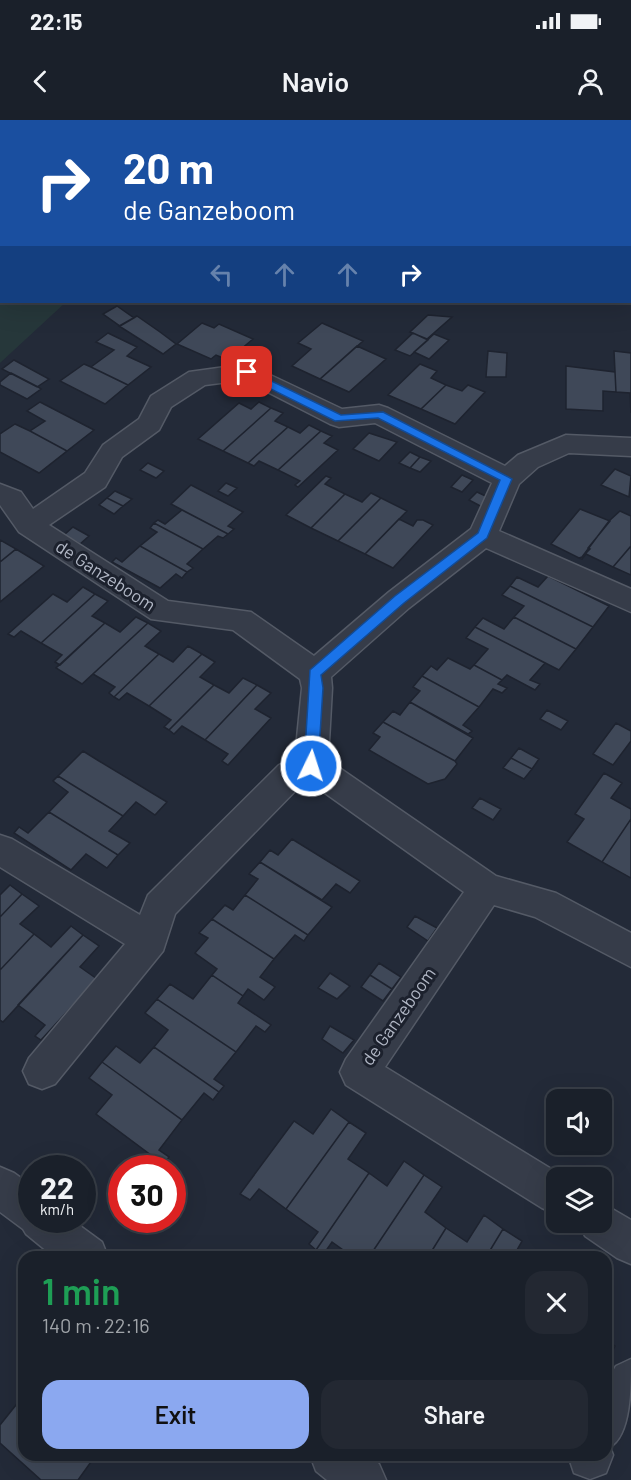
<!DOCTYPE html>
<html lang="en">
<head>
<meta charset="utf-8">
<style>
	:root { --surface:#1a202a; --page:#232832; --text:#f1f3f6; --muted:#9fa3a8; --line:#383e47; --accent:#8ba8f0 }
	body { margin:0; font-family:Barlow,sans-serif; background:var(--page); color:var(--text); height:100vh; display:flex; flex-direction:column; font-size:22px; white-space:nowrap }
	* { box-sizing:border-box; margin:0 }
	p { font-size:20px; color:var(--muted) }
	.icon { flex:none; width:33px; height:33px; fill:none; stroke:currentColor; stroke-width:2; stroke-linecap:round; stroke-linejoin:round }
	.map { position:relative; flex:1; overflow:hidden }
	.details { position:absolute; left:18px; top:1131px; width:594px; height:210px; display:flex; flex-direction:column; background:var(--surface); border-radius:18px; box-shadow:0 6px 24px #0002,0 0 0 2px var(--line) }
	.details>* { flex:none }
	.banner { position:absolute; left:0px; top:0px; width:632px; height:183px; box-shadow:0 6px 24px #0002,0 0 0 2px var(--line); background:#1a4fa0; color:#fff; overflow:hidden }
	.buttons { position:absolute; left:546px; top:969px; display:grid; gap:12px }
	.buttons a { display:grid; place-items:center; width:66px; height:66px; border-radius:12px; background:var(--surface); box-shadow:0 6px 24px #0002,0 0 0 2px var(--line); font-size:30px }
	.speed { position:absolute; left:18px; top:1035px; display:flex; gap:12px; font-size:30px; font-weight:700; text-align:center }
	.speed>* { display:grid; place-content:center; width:78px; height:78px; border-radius:50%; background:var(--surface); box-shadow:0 6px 24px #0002,0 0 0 2px var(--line); line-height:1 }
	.speed small { font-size:15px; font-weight:400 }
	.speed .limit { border:9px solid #d22; background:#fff; color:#111 }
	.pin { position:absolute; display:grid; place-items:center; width:51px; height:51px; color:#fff; margin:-26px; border-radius:12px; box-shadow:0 3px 9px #0006 }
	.me { position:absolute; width:66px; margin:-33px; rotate:4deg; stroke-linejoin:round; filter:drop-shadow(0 0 4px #0008) }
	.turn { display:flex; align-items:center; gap:21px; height:126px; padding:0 24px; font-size:27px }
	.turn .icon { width:78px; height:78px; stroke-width:2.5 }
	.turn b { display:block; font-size:42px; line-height:51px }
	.lanes { display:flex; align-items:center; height:57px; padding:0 24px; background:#0003; justify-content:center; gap:30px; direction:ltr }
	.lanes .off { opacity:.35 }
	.round { display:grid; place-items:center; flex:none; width:63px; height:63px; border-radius:18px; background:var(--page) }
	.headline { display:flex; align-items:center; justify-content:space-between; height:102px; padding:0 24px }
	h1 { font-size:36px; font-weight:600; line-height:45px; color:#1e9e55 }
	.primary-button { display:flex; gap:12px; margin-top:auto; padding:12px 24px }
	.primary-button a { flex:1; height:69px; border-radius:18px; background:var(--accent); color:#111; font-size:24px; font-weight:600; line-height:69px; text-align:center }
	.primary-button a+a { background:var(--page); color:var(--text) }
	.status { display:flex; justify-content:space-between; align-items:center; height:42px; padding:0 30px; background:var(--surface); direction:ltr }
	.status svg { height:16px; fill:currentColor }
	header { display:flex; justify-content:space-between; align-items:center; height:78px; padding:0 24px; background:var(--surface); font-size:27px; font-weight:600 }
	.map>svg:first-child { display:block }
</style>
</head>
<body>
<div class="status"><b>22:15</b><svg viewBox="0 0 49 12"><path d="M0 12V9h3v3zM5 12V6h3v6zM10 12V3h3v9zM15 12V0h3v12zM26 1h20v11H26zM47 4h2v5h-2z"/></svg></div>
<header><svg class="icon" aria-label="back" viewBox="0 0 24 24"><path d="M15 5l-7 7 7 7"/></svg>Navio<svg class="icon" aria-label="person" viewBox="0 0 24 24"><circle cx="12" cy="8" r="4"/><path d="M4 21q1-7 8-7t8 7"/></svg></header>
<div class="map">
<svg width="631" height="1360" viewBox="0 0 631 1360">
	<rect width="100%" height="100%" fill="#232a38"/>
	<!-- green -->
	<path fill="#26373a" d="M 0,0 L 631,0 L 631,144 L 630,2 L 2,2 L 2,182 L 66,182 L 0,243 Z"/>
	<!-- building -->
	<path fill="#3f4858" stroke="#1e232f" stroke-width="1.5" d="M 117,186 L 134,198 L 120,206 L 103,194 Z
		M 428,195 L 452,197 L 427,219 L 410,212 Z
		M 137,196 L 160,212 L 176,224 L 163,234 L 119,206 Z
		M 202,203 L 214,208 L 219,204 L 253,219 L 228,240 L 216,235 L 211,239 L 177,224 Z
		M 322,203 L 363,221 L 320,259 L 292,246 L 311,229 L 298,223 Z
		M 108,213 L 137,227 L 127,236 L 151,247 L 128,265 L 91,247 L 114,230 L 96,222 Z
		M 413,213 L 428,220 L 410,236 L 395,230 Z
		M 434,214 L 449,220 L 429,239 L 414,232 Z
		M 357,226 L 386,239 L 349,272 L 320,259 Z
		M 488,231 L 507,233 L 506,257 L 486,257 Z
		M 614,231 L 631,233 L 631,293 L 630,273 L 616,272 Z
		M 14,240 L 49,259 L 37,267 L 2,249 Z
		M 84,244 L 91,247 L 128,265 L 105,284 L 60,261 Z
		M 420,244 L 437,251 L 431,258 L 446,265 L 421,289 L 388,275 Z
		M 566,246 L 615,252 L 616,272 L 603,271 L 603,291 L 566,289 Z
		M 11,253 L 38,267 L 41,269 L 27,279 L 0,265 L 0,262 Z
		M 446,265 L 462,271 L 468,265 L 485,272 L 455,304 L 421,289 Z
		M 40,282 L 94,310 L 67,331 L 30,311 L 45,301 L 27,291 Z
		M 259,282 L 271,288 L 223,331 L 198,319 L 239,283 L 251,289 Z
		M 271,288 L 283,293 L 275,301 L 288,307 L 248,343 L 223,331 Z
		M 15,304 L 30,311 L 67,331 L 39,353 L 0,332 L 0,314 Z
		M 309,305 L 321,311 L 278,350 L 259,341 L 254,346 L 248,343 L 288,307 L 300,313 Z
		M 321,311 L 332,316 L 324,323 L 338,330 L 298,367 L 295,365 L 300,361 L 278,350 Z
		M 369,313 L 397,322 L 379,341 L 353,329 Z
		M 410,332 L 420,337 L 410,348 L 399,343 Z
		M 420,337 L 431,341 L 420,352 L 410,348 Z
		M 148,343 L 164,351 L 156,358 L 140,350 Z
		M 615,349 L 631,356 L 629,377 L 601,365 Z
		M 462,355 L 473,360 L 462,372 L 451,367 Z
		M 326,356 L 331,358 L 325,364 L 345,374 L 311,408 L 286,395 Z
		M 226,363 L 237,368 L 228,376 L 218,371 Z
		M 191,365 L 243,392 L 228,406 L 234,409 L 228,414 L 171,384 Z
		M 115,371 L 132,379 L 123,386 L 107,378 Z
		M 477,372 L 494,380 L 486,389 L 469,380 Z
		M 371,373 L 381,378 L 338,421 L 311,408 L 345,374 L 362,382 Z
		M 107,378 L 123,386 L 114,394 L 99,385 Z
		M 381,378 L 407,391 L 365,434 L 338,421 Z
		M 580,389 L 610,401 L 588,428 L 590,429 L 582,437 L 579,438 L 551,424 Z
		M 182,390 L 228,414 L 223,418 L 218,416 L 203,429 L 154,403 L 158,400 L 165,404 Z
		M 620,391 L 631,396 L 631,426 L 613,447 L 586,434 L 582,439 L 579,438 L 582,437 L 609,401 Z
		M 399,399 L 413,406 L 417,400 L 423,400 L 433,405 L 393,448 L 365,434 Z
		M 154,403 L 203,429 L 187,444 L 193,448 L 187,452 L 140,426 L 157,412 L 150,408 Z
		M 73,407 L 89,416 L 80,424 L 64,415 Z
		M 0,420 L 16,429 L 0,442 Z
		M 140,426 L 187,452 L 182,458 L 176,454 L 160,468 L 112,442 L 116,438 L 122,442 Z
		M 631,426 L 631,455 L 613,447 Z
		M 16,429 L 44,446 L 0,482 L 0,442 Z
		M 548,456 L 609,486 L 593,507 L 510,466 L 517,457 L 538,467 Z
		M 510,466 L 593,507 L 576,529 L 514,497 L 524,486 L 502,475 Z
		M 83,467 L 95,474 L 41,523 L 21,511 L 14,517 L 8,514 L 53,474 L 67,482 Z
		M 95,474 L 108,481 L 92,496 L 105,503 L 60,545 L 55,542 L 62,535 L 41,523 Z
		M 136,497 L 148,503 L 82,564 L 56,548 L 105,503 L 120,512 Z
		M 514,497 L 576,529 L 559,550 L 475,507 L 483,498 L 504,509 Z
		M 148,503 L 161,511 L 145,526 L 159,534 L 114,577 L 109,573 L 115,567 L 93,554 Z
		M 475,507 L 545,543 L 530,560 L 540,564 L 535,570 L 507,555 L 502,560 L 474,545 L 488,529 L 466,518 Z
		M 188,526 L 202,534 L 149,586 L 127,573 L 119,580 L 114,577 L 159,534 L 173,542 Z
		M 202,534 L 215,542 L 200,557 L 214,565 L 169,610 L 164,607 L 171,600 L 149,586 Z
		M 448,538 L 470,549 L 474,545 L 502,560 L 498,564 L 507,568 L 502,573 L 493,569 L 479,587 L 422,556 L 431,546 L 437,550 Z
		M 422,556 L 479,587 L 463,605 L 472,611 L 468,614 L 410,582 L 420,571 L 413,567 Z
		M 243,558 L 257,565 L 205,620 L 182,606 L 174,614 L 169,610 L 214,565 L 229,573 Z
		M 257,565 L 271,573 L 255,589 L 271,598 L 228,645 L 222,641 L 228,634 L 205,620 Z
		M 410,582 L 473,618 L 455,641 L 383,602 L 393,591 L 400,595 Z
		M 547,590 L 568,601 L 561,610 L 540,599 Z
		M 383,602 L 455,641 L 457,644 L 445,659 L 428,664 L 369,630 L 380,617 L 373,613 Z
		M 616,603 L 631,611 L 631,621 L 613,645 L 593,634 Z
		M 519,628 L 539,639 L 532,649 L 511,638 Z
		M 83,631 L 99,641 L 167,682 L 155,695 L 136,682 L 123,696 L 58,656 Z
		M 511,638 L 532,649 L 524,659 L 503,648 Z
		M 604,653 L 622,663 L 611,678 L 631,689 L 631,699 L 602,742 L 567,722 L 584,699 L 575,694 Z
		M 58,656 L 123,696 L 109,711 L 130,723 L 118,735 L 49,692 L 68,672 L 53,661 Z
		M 480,678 L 501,689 L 493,700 L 472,688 Z
		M 49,692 L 118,735 L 107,748 L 86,734 L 71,750 L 14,713 L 19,707 L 28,713 Z
		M 631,699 L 631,758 L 602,742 Z
		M 292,719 L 360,761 L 350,773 L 336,764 L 322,780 L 260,742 L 270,730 L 278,735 Z
		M 260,742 L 332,787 L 308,815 L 245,775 L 258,759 L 249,754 Z
		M 10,765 L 22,774 L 0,797 L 0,775 Z
		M 22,774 L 39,786 L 20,804 L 34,814 L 0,850 L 0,797 Z
		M 245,775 L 308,815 L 304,821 L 295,815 L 274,839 L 212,799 L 225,785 L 233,790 Z
		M 415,796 L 437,808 L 428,821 L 407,807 Z
		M 212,799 L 274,839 L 260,857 L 275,867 L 264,880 L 248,869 L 243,876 L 212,855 L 217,849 L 195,833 L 208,818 L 199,813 Z
		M 71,806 L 83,815 L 3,902 L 0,900 L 0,850 L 34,814 L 51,827 Z
		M 83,815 L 99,826 L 80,847 L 97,859 L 41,920 L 35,916 L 45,905 L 18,885 Z
		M 379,843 L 401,857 L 392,869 L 370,855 Z
		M 330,853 L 350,866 L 337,879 L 318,868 Z
		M 212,855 L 243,876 L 238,883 L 271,905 L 265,912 L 256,906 L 236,932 L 157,879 L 170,864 L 193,879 Z
		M 370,855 L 392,869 L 383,881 L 361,867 Z
		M 157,879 L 236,932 L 214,959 L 224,966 L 219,972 L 154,927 L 168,910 L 145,893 Z
		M 330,906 L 354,920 L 343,933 L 322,919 Z
		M 116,926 L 140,943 L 154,927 L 219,972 L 213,980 L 204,973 L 182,1000 L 102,942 Z
		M 102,942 L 182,1000 L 159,1030 L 169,1037 L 163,1044 L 96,994 L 112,975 L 89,958 Z
		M 331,989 L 349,1002 L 286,1089 L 259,1069 L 250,1080 L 240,1074 L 294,1001 L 313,1014 Z
		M 349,1002 L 366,1013 L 348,1039 L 369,1053 L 316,1130 L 309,1124 L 318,1112 L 286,1089 Z
		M 404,1041 L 424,1055 L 369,1137 L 353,1137 L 332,1122 L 323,1135 L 316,1130 L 369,1053 L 387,1066 Z
		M 424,1055 L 442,1067 L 425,1092 L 446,1108 L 428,1137 L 369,1137 Z
		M 484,1095 L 503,1109 L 486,1137 L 428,1137 L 446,1108 L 467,1122 Z
		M 503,1109 L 522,1121 L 513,1137 L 486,1137 Z
		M 606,1220 L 615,1226 L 606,1242 Z
		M 24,1275 L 24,1335 L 96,1335 L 78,1360 L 41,1360 L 0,1323 L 0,1305 Z"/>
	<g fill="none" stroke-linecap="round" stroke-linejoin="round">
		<defs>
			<path id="street" d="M 247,244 L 342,289 L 379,285 L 388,288 L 505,346 L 518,335 L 566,315 L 631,318 L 631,336 L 569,333 L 538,347 L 519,364 L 499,411 L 631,469 L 631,492 L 486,428 L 409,488 L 331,557 L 332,568 L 328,640 L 496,756 L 556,773 L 631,813 L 631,847 L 535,797 L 494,785 L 385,947 L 566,1058 L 556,1058 L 556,1094 L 542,1088 L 346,965 L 340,952 L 346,939 L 464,772 L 308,661 L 303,663 L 175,794 L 163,831 L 55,964 L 42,969 L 29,964 L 23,951 L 29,938 L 125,824 L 0,747 L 0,715 L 12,719 L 140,795 L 148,775 L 279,645 L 295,638 L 302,568 L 300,559 L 233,510 L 151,499 L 19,412 L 0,385 L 0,364 L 21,372 L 33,389 L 85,353 L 103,325 L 139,299 L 151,276 L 189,252 ZM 244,260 L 330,304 L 339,307 L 375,303 L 492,363 L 471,409 L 389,472 L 314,536 L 251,492 L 168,481 L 49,405 L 105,367 L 122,337 L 159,310 L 171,287 L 205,265 Z
				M 0,1047 L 14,1053 L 32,1066 L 32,1100 L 72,1100 L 102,1122 L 108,1137 L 54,1137 L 26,1114 L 23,1109 L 0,1092 Z
				M 602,1083 L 631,1100 L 631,1144 L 617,1138 L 585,1116 L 579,1102 L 602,1102 Z
				M 631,1239 C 631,1268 631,1315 610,1327 L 613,1335 L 606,1353 L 590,1359 L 574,1353 L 568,1335 L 606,1335 L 606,1263 L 616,1246 Z
				M 310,1335 L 368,1335 L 379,1344 L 386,1360 L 327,1360 L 316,1351 Z"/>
		</defs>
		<!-- street casing -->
		<use href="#street" stroke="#545a66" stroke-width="3"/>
		<!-- street -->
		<use href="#street" fill="#363c49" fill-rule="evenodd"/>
	</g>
	<!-- route -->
	<path fill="#1a73e8" stroke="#114b97" stroke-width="1.5" d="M 247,249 L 341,295 L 383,292 L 512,359 L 487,418 L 404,483 L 321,555 L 323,568 L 318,646 L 311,652 L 304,646 L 310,550 L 395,476 L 478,413 L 500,360 L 378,298 L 335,301 L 243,255 L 243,250 Z"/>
	<g text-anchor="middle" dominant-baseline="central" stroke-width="6" stroke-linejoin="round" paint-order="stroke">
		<!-- street labels -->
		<g font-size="18" fill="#b1b7c5" stroke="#1c212d">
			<text transform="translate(106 455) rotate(33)">de Ganzeboom</text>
			<text transform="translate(398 896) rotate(-55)">de Ganzeboom</text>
		</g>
	</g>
</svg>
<div class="buttons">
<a><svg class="icon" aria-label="sound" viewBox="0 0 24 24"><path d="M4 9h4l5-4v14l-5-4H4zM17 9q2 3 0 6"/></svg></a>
<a><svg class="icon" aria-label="layers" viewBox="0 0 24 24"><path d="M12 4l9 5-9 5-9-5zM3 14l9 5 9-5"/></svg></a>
</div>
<div class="speed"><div>22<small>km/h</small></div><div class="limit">30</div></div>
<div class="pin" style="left:247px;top:252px;background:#d93025"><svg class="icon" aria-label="arrive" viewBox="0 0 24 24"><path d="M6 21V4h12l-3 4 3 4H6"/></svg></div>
<svg class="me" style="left:311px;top:646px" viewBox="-20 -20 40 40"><circle r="17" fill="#1a73e8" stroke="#fff" stroke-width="3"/><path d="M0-11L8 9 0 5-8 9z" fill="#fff"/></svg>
<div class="banner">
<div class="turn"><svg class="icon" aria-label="right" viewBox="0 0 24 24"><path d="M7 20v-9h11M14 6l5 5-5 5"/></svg><div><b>20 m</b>de Ganzeboom</div></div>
<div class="lanes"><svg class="icon off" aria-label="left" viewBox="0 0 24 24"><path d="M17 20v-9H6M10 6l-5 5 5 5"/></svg><svg class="icon off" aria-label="ahead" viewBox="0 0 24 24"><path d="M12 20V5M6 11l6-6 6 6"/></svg><svg class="icon off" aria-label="ahead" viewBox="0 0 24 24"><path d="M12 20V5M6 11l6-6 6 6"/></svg><svg class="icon" aria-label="right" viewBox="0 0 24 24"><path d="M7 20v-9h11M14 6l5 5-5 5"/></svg></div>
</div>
<section class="details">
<div class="headline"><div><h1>1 min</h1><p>140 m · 22:16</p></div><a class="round"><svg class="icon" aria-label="close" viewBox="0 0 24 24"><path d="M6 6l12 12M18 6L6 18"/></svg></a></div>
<div class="primary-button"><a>Exit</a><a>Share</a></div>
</section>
</div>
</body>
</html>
